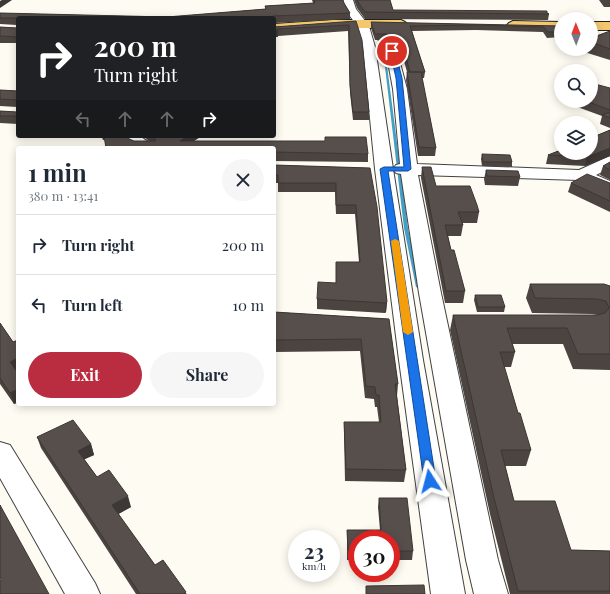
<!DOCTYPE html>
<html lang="en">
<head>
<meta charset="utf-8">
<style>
	:root { --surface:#fff; --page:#f6f6f7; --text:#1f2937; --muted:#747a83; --line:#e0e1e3; --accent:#ba2d40 }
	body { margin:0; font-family:"Playfair Display",serif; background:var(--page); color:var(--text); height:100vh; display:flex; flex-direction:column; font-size:15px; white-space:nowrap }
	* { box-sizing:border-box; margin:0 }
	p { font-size:13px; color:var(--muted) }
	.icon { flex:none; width:22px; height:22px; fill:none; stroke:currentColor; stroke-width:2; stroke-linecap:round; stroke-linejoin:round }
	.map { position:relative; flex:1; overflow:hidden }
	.details { position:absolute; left:16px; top:146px; width:260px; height:260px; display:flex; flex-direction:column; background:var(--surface); border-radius:4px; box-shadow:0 2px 10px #0003 }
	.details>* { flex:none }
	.top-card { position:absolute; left:16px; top:16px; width:260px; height:122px; border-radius:4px; box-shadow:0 2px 10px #0003; background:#202124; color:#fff; overflow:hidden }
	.needle { width:26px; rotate:359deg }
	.controls { position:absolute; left:554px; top:12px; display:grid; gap:8px }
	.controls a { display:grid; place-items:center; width:44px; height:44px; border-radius:50%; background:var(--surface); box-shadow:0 2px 10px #0003; font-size:20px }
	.speed { position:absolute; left:288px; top:530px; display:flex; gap:8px; font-size:20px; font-weight:700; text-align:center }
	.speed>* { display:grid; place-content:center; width:52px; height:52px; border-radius:50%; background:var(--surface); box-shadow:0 2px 10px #0003; line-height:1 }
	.speed small { font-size:10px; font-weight:400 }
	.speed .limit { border:6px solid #d22; background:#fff; color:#111 }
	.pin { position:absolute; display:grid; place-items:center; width:34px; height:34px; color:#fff; margin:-17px; border:2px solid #fff; border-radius:50%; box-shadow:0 1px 4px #0007 }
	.me { position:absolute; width:44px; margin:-22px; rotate:351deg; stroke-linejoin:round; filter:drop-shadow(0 0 3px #0008) }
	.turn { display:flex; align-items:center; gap:14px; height:84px; padding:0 12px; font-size:18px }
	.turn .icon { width:52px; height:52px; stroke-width:2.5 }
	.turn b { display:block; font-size:28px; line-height:34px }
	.lanes { display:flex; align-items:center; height:38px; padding:0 12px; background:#0003; justify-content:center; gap:20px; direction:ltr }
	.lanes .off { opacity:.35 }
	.round { display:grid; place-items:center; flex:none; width:42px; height:42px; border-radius:21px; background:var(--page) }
	.head { display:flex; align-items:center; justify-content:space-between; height:68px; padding:0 12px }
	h1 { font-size:24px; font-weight:700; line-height:30px }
	.action { display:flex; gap:8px; margin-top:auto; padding:8px 12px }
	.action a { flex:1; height:46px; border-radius:24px; background:var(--accent); color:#fff; font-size:16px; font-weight:700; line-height:46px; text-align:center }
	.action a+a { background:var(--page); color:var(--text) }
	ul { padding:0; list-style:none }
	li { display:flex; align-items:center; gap:12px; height:60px; padding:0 12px; border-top:1px solid var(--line) }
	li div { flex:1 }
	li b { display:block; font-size:15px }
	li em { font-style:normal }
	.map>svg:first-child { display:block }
</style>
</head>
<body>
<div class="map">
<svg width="610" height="594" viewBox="0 0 610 594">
	<rect width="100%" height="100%" fill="#fefbf2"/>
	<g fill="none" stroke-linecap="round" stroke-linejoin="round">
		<!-- stream -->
		<path fill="#439ec8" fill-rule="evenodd" d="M 376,35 L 377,36 L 385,50 L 408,228 L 420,287 L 418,288 L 416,287 L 404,228 L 383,50 L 375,36 Z"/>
		<defs>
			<path id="minor" d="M 343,0 L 353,0 L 356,9 L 369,26 L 375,47 L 393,169 L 423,360 L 465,594 L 431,594 L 399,360 L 375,169 L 363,47 L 357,26 L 345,9 Z
				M 392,47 L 396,48 L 407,89 L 417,164 L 579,170 L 610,156 L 610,168 L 596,175 L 610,181 L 610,192 L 579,180 L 418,175 L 441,293 L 498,560 L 508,594 L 474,594 L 466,560 L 419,293 L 401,174 L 396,173 L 393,169 L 396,165 L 400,164 L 393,89 L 386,51 L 388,48 Z
				M 125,136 L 141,136 C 145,142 152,142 156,148 L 135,148 L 132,146 Z
				M 0,442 L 10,445 L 95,583 L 100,594 L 65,594 L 0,478 Z"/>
			<path id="major" d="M 333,20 L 401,20 L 405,22 L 407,24 L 405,26 L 401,28 L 333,28 L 274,32 L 274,24 Z
				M 513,21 L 561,22 L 561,30 L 509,27 L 507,25 L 509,23 Z
				M 591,22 L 610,22 L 610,30 L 591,30 Z"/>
		</defs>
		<!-- minor casing -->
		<use href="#minor" stroke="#424242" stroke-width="2"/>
		<!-- major casing -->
		<use href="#major" stroke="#202020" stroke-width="2"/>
		<!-- minor -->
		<use href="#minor" fill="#fff" fill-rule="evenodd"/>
		<!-- major -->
		<use href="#major" fill="#f2c76e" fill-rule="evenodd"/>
	</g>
	<!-- wall -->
	<path fill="#4b4441" d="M 312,0 L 343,0 L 344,3 L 350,13 L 350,19 L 274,23 L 274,18 L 18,18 L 18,43 L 0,43 L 0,27 L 17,28 L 17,25 L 0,24 L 0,13 L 167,17 L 265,9 L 265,6 L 313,3 Z
		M 354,0 L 390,0 L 393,10 L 547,13 L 549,14 L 548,20 L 365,19 L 357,8 Z
		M 599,0 L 610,0 L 610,7 L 604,7 Z
		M 356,21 L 369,112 L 369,120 L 353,120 L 350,93 L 348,31 L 278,36 L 278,37 L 274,27 Z
		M 371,22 L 561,26 L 561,37 L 547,38 L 543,32 L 476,30 L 412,31 L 425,72 L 424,78 L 422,78 L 436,148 L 435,156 L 418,156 L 406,80 L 407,72 L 399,43 L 387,43 L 386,40 L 375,40 L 371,28 Z
		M 591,28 L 594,29 L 593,37 L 610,31 L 610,60 L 581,51 L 582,49 L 591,49 Z
		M 610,88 L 610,128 L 600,124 L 602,116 L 561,101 L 591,101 Z
		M 0,90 L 18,91 L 18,124 L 0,123 L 0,111 L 17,112 L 17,107 L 0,106 Z
		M 610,130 L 610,156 L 585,166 L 546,164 L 548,155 Z
		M 102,136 L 128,136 L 129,139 L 134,141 L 149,141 L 143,136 L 199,136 L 200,137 L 194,141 L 368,154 L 368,162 L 274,161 L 274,148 L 106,148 L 105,139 L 103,140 Z
		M 482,154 L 512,162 L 512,167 L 482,166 L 481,159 Z
		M 610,162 L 610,180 L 600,175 L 603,166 Z
		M 274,165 L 370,168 L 387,302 L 386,312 L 385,313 L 317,309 L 317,299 L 359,262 L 355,214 L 336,214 L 335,192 L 278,192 L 278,183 L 274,183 Z
		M 422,167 L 436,186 L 479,212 L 477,223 L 462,223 L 463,225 L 461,236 L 448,236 L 451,250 L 465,291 L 463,303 L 445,303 L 421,178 Z
		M 486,170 L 520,177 L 518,186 L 485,185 L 484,179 Z
		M 571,183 L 610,183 L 610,212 L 568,192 Z
		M 530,284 L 610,286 L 610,370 L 573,369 L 563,344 L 512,344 L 515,352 L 511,367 L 504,367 L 518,413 L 531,450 L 526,466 L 505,466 L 514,501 L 571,550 L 610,551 L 610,594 L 510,594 L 490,514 L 450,330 L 453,315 L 598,315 L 592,314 L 532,313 L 526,298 Z
		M 475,295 L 505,307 L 504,312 L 477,312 L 474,300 Z
		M 274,312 L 389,319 L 398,384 L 397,396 L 406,470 L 404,482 L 345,481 L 344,434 L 344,422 L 379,422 L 377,407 L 375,407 L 374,399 L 365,398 L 360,351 L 274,352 Z
		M 0,323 L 13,342 L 18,340 L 18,372 L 14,404 L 0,384 Z
		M 37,437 L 91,444 L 94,455 L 84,459 L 97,477 L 131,507 L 118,514 L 155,565 L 187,594 L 136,594 L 41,448 Z
		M 379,498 L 413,551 L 412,560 L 391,560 L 391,539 L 357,539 L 357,560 L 347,560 L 347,530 L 380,530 L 378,507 Z"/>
	<!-- shaded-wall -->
	<path fill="#3d3735" d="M 2,0 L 12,0 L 0,8 L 0,1 Z
		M 278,30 L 278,37 L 274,37 L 274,31 Z
		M 102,136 L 105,136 L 105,139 L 103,140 Z
		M 188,136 L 199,136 L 200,137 L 183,148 L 180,141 Z
		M 610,148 L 610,156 L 585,166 L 587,157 Z
		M 387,302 L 386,312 L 385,313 L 386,303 Z
		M 18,358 L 18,372 L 14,374 L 10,362 Z
		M 18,389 L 18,403 L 14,404 L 10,393 Z
		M 91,444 L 94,455 L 81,461 L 78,451 Z
		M 128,496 L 131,507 L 115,516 L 112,505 Z"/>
	<!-- building -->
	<path fill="#574f4c" stroke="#3d3735" d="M 314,0 L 343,0 L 344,3 L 350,13 L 273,16 L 273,18 L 18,18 L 18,37 L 0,36 L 0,27 L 17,28 L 18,18 L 0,18 L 0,13 L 167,17 L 266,9 L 265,6 L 315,3 Z
		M 357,0 L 390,0 L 393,10 L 547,11 L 547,13 L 549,14 L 365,12 L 358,2 Z
		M 356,21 L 362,40 L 369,112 L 353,112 L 350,85 L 349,25 L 277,29 L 278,30 L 274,31 L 274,27 Z
		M 371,22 L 561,26 L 561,32 L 548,32 L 544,27 L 477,25 L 410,26 L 425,72 L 410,72 L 400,37 L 388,37 L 387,34 L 375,34 Z
		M 591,28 L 594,29 L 594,32 L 591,32 Z
		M 610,31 L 610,49 L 591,42 L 591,38 Z
		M 407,72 L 421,72 L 436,148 L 419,147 Z
		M 591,83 L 610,88 L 610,110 L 586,101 L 591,101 Z
		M 0,90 L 18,91 L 18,116 L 0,116 L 0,111 L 17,112 L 17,100 L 0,99 Z
		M 610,112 L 610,118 L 602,115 Z
		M 610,130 L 610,148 L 587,157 L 548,155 L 561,150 L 561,153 L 591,153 L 591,138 Z
		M 104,136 L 128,136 L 129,139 L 134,141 L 155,141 L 156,140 L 152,136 L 188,136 L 180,141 L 325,141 L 325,137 L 366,137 L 368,154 L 274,152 L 274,148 L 106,148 Z
		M 482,154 L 510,155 L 512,162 L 483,162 Z
		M 610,162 L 610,170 L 603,166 Z
		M 274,165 L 370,168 L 377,207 L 387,302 L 386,303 L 317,299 L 318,282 L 336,283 L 336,262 L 360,262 L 356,205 L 336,205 L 336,183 L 278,183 L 278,175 L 274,175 Z
		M 422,167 L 431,167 L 436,186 L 470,186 L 477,205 L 479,212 L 458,212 L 463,225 L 445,225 L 451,250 L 454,250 L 465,291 L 446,291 Z
		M 486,170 L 518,171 L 520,177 L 487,176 Z
		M 587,174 L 610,183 L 610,201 L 571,183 Z
		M 530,284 L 604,284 L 610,286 L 610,354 L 578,354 L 567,328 L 507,328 L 515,352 L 500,352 L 518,413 L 520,413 L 531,450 L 501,450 L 514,501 L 555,501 L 571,550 L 610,551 L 610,591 L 518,591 L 494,498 L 453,315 L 597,315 L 605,313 L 609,308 L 606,301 L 597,299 L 535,298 Z
		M 475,295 L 501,295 L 505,307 L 478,307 Z
		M 274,312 L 389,319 L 398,384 L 395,384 L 406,470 L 346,469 L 344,422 L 381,422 L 379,395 L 376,395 L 375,387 L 366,386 L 361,339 L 274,340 Z
		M 0,323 L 13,342 L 18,340 L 18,358 L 10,362 L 18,373 L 18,389 L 10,393 L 0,378 Z
		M 73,420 L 91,444 L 78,451 L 97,477 L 109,470 L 128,496 L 112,505 L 155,565 L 163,560 L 186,592 L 183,594 L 140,594 L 37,437 Z
		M 379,498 L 407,498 L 413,551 L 391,551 L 391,539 L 357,539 L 357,550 L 348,550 L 347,530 L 381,530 Z
		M 0,505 L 49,594 L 0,594 L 0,581 L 1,580 L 0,577 Z
		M 424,585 L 425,594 L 366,594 L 366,586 Z"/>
	<!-- route -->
	<path fill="#1a73e8" stroke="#114b97" d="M 392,49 L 395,51 L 402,78 L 411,169 L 408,171 L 388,171 L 436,481 L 434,484 L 430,486 L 426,484 L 424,481 L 380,169 L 384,167 L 404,167 L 396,78 L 390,51 Z"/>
	<!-- slow -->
	<path fill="#f59e0b" d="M 395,239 L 399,241 L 413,332 L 408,335 L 403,332 L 391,241 Z"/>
</svg>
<div class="controls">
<a><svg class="needle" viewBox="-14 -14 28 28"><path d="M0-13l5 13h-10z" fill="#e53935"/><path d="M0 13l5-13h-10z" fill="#747a83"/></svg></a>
<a><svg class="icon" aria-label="search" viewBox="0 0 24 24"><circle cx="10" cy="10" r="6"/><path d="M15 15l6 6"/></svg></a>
<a><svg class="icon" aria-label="layers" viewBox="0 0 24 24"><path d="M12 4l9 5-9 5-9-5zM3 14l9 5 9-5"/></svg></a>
</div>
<div class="speed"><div>23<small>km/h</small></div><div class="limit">30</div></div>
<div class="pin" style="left:392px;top:51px;background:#d93025"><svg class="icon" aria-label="arrive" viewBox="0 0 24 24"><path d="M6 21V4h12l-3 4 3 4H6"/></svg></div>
<svg class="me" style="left:430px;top:481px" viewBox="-20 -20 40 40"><path d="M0-17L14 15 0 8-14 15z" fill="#1a73e8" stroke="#fff" stroke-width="4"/></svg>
<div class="top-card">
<div class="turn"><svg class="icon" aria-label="right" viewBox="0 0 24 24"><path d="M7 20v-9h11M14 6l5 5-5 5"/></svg><div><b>200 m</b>Turn right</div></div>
<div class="lanes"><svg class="icon off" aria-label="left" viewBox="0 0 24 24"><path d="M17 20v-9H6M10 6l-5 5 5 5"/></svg><svg class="icon off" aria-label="ahead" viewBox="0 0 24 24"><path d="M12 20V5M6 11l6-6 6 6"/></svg><svg class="icon off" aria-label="ahead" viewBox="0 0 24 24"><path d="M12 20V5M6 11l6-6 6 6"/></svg><svg class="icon" aria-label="right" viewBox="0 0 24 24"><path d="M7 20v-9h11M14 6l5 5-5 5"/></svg></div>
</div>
<section class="details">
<div class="head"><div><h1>1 min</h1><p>380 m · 13:41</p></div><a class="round"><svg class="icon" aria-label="close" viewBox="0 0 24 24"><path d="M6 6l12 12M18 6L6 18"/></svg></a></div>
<ul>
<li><svg class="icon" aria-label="right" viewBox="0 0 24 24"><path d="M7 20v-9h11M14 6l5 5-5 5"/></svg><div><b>Turn right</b></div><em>200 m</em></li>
<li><svg class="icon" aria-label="left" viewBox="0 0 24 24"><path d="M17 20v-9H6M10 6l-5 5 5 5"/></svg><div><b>Turn left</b></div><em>10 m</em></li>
</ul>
<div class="action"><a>Exit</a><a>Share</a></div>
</section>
</div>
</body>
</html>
